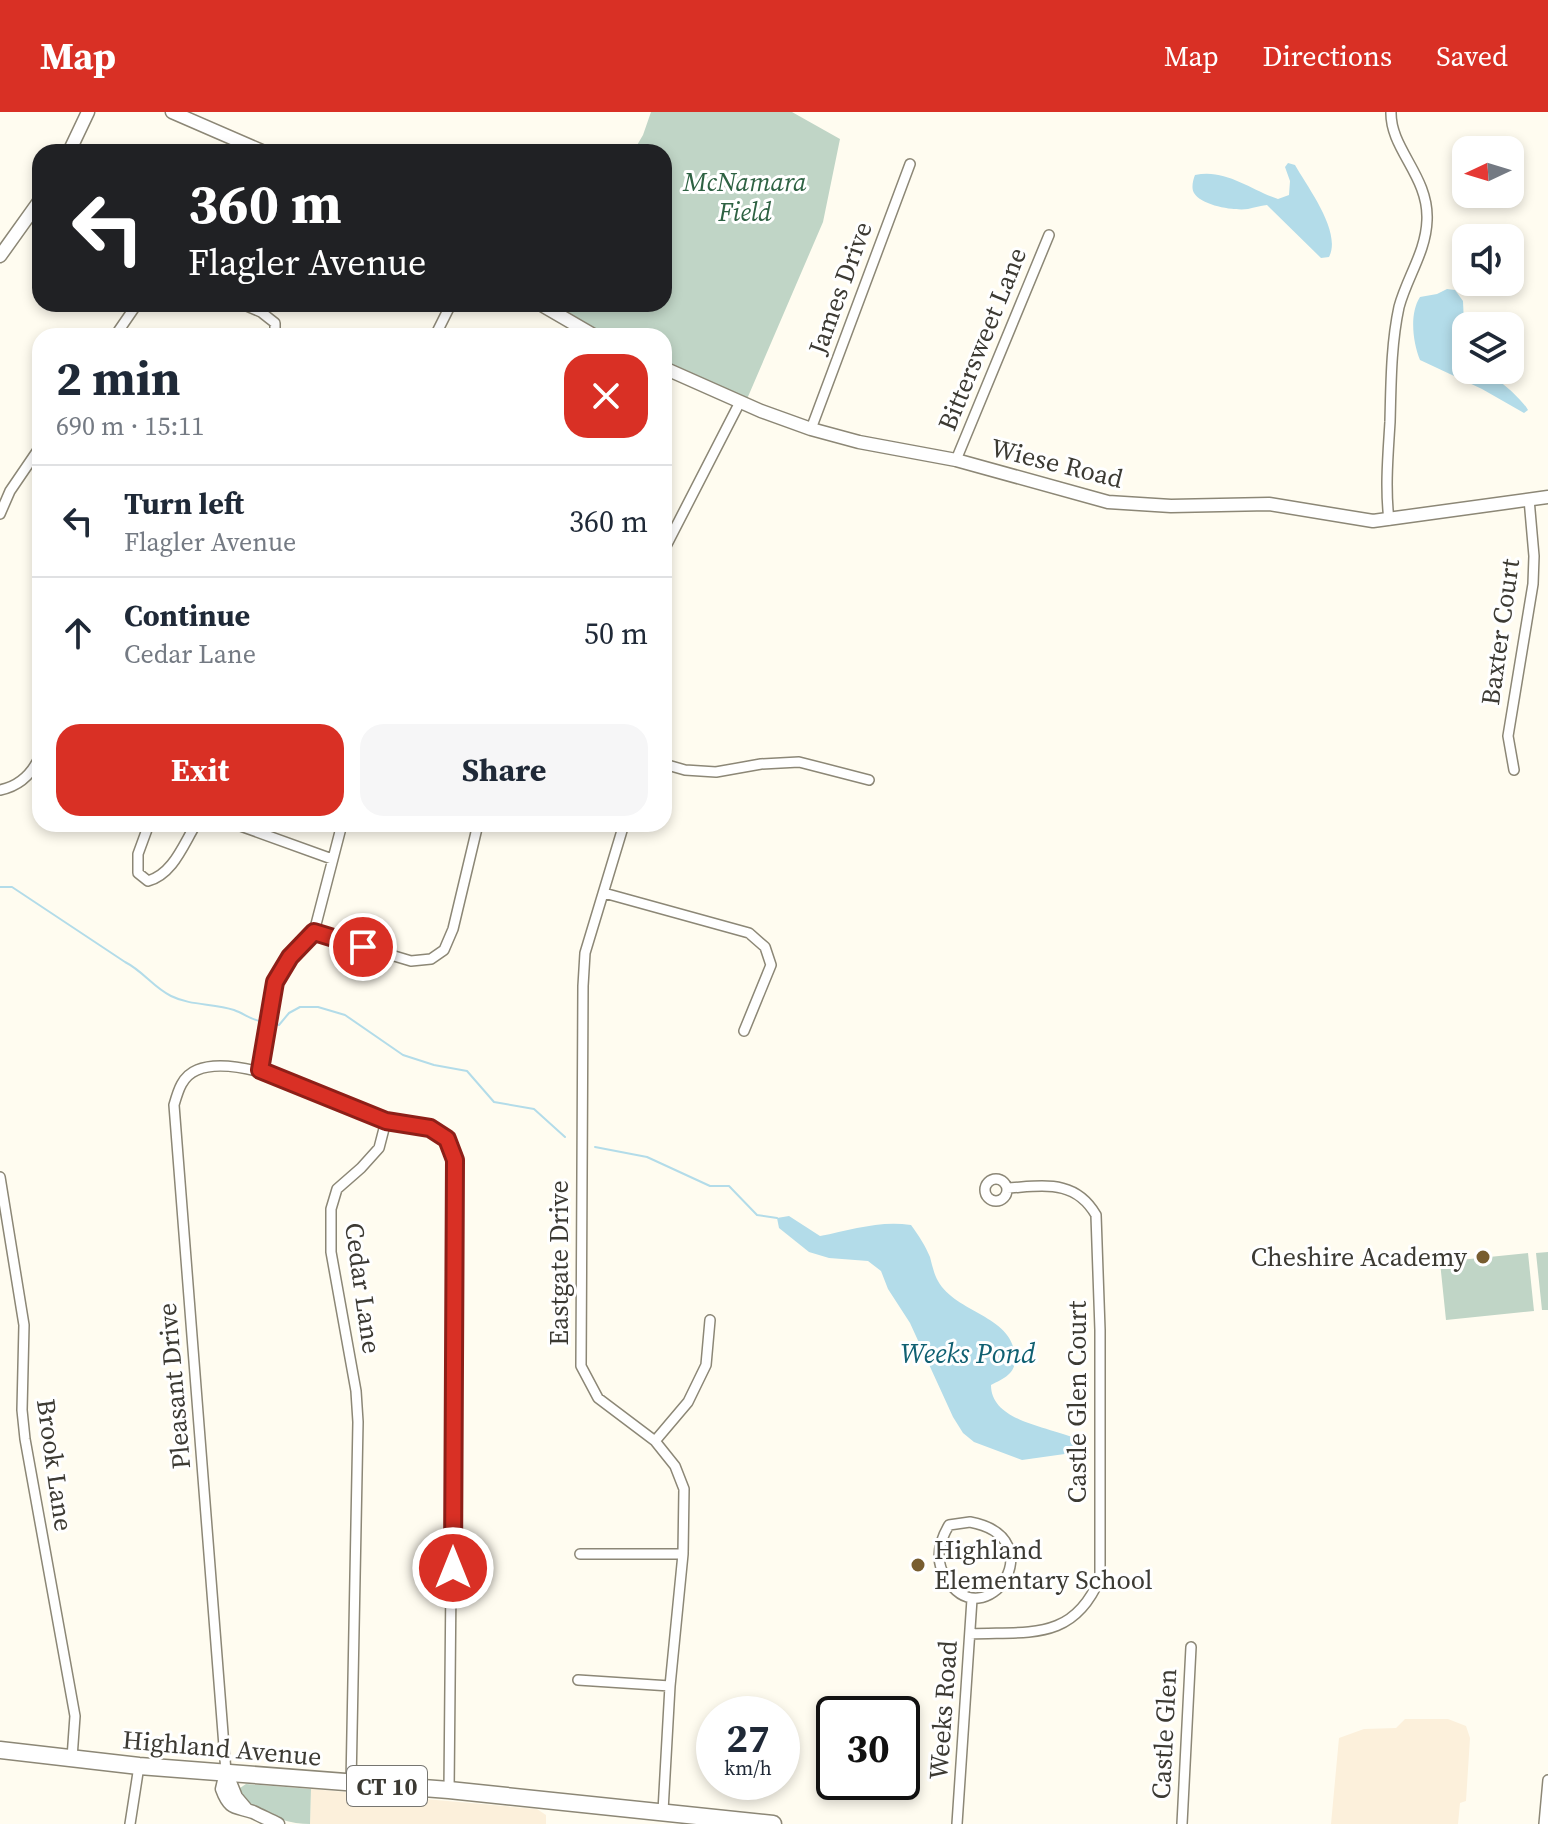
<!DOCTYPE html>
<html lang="en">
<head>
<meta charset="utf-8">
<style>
	:root { --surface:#fff; --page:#f6f6f7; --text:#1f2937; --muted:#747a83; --line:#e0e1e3; --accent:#d93025 }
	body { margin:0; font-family:"Source Serif 4",serif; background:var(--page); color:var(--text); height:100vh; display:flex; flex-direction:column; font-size:30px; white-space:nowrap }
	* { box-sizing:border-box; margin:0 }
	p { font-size:26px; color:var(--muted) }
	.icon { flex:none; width:44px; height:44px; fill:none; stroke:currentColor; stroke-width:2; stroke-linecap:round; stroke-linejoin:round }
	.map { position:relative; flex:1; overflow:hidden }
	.panel { position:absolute; left:32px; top:216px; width:640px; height:504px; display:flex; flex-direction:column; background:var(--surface); border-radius:24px; box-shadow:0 4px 12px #0003 }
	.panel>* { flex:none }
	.banner { position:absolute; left:32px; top:32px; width:640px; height:168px; border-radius:24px; box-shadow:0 4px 12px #0003; background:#202124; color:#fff; overflow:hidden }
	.needle { width:52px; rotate:266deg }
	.fabs { position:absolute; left:1452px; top:24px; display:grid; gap:16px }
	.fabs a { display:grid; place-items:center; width:72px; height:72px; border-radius:16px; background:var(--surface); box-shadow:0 4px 12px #0003; font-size:40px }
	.speed { position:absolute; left:696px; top:1584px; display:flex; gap:16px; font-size:40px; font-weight:700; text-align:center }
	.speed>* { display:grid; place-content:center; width:104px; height:104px; border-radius:50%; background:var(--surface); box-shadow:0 4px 12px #0003; line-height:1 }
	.speed small { font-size:20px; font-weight:400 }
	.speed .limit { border:4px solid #111; border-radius:12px; background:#fff; color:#111 }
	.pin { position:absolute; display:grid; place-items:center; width:68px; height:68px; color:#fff; margin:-34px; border:4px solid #fff; border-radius:50%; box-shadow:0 2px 8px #0007 }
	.me { position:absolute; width:88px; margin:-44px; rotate:0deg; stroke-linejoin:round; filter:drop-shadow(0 0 6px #0008) }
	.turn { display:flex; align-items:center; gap:28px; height:168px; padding:0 24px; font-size:36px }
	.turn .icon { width:104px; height:104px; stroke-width:2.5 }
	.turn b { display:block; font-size:56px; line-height:68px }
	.round { display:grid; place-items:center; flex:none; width:84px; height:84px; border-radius:24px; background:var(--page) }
	.overview { display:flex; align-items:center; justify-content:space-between; height:136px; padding:0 24px }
	h1 { font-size:48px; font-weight:700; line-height:60px }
	.button { display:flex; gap:16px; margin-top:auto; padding:16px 24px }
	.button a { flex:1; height:92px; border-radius:24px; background:var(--accent); color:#fff; font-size:32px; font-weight:700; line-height:92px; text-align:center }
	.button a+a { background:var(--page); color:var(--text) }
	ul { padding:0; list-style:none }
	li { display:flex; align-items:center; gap:24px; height:112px; padding:0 24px; border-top:2px solid var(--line) }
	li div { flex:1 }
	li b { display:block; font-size:30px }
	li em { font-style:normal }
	header { display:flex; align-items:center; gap:48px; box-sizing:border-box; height:112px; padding:0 40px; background:var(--accent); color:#fff }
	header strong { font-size:38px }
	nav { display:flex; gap:44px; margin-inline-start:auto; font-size:28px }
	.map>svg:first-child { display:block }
</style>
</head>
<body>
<header>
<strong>Map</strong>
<nav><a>Map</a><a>Directions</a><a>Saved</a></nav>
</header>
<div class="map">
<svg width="1548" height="1712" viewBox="0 0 1548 1712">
	<rect width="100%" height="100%" fill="#fffcf0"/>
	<!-- commercial -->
	<path fill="#fcf0db" d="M 1405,1607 L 1448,1607 L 1466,1614 L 1470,1626 L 1466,1689 L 1460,1691 L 1458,1712 L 1331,1712 L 1339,1626 L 1364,1617 L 1396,1616 Z
		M 311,1677 L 537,1697 L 546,1703 L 546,1712 L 310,1712 Z"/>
	<!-- green -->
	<path fill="#c0d5c6" d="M 651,0 L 792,0 L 840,27 L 823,110 L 747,287 L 664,250 L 664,224 L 606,224 L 551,192 L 664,192 L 664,40 L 633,40 L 643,23 Z
		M 1548,1140 L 1548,1198 L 1542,1198 L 1536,1141 Z
		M 1528,1141 L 1534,1199 L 1446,1208 L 1440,1150 Z
		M 246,1672 L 311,1677 L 310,1712 C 286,1712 255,1701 240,1680 L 240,1676 Z"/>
	<!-- water -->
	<path fill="#b3dce9" d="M 1288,51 L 1295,53 C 1308,76 1342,120 1329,145 L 1321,146 L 1267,93 C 1260,94 1255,95 1248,97 C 1235,99 1202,94 1194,81 C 1191,76 1193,68 1195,63 C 1225,56 1251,78 1278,87 L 1289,83 L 1290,69 L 1285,55 Z
		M 1447,177 L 1455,178 L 1463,189 L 1466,258 C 1471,258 1476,257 1480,258 C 1493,261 1522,287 1528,298 L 1524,301 L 1482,277 L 1420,248 C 1413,231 1409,202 1420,185 L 1437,182 Z
		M 789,1104 L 820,1124 C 851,1118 880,1108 911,1113 C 919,1124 925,1133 930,1145 C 932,1153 934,1162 938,1169 C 956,1201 1011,1203 1015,1243 C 1017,1261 1005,1266 991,1273 C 991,1312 1056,1315 1080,1329 L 1079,1340 L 1022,1348 L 974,1330 L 963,1321 L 953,1305 L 910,1211 L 888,1177 L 881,1159 L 868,1149 L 829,1146 L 809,1140 L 779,1116 L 777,1106 Z"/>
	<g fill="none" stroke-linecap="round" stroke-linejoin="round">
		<!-- stream -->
		<path stroke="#b3dce9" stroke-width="2" d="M 0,775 L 12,775 L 125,850 C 143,859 153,875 171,884 C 191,894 214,891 234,898 C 245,902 253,909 264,910
			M 271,911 L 279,913 L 289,901 L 300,895 L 318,895 L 345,903 L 403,943 L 434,953 L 467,959 L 494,990 L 534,997 L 565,1025
			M 595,1035 L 647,1045 L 710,1074 L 729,1074 L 757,1103 L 777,1106"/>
		<defs>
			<path id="minor" d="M 242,192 L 261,200 L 275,211 L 275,224
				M 115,224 L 137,192
				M 435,224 L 451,192
				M 811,317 L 910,52
				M 956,348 L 1049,123
				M 0,402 L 10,379 L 40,335
				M 1389,408 C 1385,376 1388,343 1390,310 C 1391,272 1391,232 1399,195 C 1407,165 1426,140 1427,108 C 1429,64 1390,37 1391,0
				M 664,438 L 740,290
				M 664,652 L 685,658 L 716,660 L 761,652 L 799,650 L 869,668
				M 1514,658 L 1508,624 L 1533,472 L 1534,444 L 1529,387
				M 0,678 C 20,674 32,662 40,644
				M 149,712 L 138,742 L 138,761 L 148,769 C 173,762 183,733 196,712
				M 235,712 L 332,747
				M 624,712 L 585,841 L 583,874 L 581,1254 L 598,1286 L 655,1329 L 675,1354 L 684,1377 L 683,1442 L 670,1574 L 663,1699
				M 604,781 L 749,821 L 765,835 L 771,853 L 744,919
				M 314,820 L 411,849 L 431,847 L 444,838 L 453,817 L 478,712
				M 260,958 L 275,870 L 290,845 L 314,820 L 342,712
				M 386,1009 L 430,1016 L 447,1027 L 455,1048 L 449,1678
				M 0,1065 L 24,1213 L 22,1298 L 25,1327 L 75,1604 L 72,1646
				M985 1078a11 11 0 1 1 22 0a11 11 0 1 1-22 0Z
				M 655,1329 L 688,1290 L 706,1253 L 710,1208
				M 970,1410 C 1056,1426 985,1529 946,1466 C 934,1448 939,1430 949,1413 Z
				M 580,1442 L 683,1442
				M 970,1522 C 1029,1519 1073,1530 1100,1466 L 1100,1218 L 1096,1103 C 1075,1067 1044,1074 1007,1076
				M 578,1568 L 670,1574
				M 226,1660 L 174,993 C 178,979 182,964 197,958 C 241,939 342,991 386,1009 L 379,1036 L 361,1056 L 337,1077 L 331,1097 L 331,1140 L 356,1279 L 358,1310 L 351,1672
				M 130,1712 L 139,1654
				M 957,1712 L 972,1487
				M 1182,1712 L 1191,1535
				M 1544,1712 L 1548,1668"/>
			<path id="tertiary" d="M 172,0 L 264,40
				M 69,40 L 88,0
				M 0,144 L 40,88
				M 540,192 L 595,224
				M 664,256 L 761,299 L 811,317 L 859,330 L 956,348 L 1108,390 L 1171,394 L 1269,392 L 1373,409 L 1548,385
				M 226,1660 L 222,1677 C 230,1699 236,1694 253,1700 C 261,1704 270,1708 278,1712
				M 226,1660 L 236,1685 L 247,1698"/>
			<path id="trunk" d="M 0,1638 L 139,1654 L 449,1678 L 773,1712"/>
		</defs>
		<!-- minor casing -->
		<use href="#minor" stroke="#8c8776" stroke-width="12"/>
		<!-- tertiary casing -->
		<use href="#tertiary" stroke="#8c8776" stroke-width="15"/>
		<!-- trunk casing -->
		<use href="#trunk" stroke="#8c8776" stroke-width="19"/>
		<!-- minor -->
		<use href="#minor" stroke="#fff" stroke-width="9"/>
		<!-- tertiary -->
		<use href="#tertiary" stroke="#fff" stroke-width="12"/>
		<!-- trunk -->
		<use href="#trunk" stroke="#fff" stroke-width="16"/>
	</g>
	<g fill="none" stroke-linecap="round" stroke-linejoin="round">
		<defs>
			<path id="route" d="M 363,835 L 314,820 L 290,845 L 275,870 L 260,958 L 386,1009 L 430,1016 L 447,1027 L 455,1048 L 453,1456"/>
		</defs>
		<!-- route casing -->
		<use href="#route" stroke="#8d1f18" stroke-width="20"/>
		<!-- route -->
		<use href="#route" stroke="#d93025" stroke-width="14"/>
	</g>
	<!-- markers -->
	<g fill="#785d2f" stroke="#fff" stroke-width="3">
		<circle cx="1483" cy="1145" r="8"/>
		<circle cx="918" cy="1453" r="8"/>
	</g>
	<g text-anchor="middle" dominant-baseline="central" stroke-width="6" stroke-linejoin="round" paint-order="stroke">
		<!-- shield labels -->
		<rect fill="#fff" stroke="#767570" stroke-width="2" x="347" y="1654" width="80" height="40" rx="6"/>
		<g font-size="24" font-weight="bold" fill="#3c3a33">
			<text x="387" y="1674">CT 10</text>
		</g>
		<!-- park labels -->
		<g font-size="26" font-style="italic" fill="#2e6243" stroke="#fff">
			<text x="745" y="70">McNamara<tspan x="745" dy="30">Field</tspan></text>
		</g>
		<!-- street labels -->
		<g font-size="26" fill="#3c3a33" stroke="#fff">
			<text transform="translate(840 176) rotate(-70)">James Drive</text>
			<text transform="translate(982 227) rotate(-68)">Bittersweet Lane</text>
			<text transform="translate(1057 351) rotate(14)">Wiese Road</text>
			<text transform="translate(1500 520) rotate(-82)">Baxter Court</text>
			<text transform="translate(559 1151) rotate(-90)">Eastgate Drive</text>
			<text transform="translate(363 1176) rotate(82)">Cedar Lane</text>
			<text transform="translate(174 1274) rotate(-95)">Pleasant Drive</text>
			<text transform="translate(1077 1290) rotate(-90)">Castle Glen Court</text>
			<text transform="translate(55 1353) rotate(82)">Brook Lane</text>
			<text transform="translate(943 1598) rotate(-86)">Weeks Road</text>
			<text transform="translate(1164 1622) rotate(-87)">Castle Glen</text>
			<text transform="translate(222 1636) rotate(5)">Highland Avenue</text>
		</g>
		<!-- poi labels -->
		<g font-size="26" fill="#3c3a33" stroke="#fff" text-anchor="end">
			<text x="1467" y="1145">Cheshire Academy</text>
			<text x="934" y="1438" text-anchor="start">Highland<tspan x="934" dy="30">Elementary School</tspan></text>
		</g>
		<!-- water labels -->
		<g font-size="28" font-style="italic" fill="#106072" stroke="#fff">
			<text x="968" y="1241">Weeks Pond</text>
		</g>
	</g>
</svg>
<div class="fabs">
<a><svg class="needle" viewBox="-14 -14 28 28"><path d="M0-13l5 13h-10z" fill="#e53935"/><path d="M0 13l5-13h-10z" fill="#747a83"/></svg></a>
<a><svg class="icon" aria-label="sound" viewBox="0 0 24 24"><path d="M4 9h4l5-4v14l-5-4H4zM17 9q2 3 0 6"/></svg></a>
<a><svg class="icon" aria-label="layers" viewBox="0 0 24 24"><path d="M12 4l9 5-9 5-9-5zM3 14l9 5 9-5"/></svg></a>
</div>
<div class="speed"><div>27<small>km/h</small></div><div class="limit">30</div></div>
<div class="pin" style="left:363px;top:835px;background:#d93025"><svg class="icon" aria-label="arrive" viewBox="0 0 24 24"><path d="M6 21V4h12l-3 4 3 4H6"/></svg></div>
<svg class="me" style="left:453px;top:1456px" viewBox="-20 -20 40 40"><circle r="17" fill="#d93025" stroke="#fff" stroke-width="3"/><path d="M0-11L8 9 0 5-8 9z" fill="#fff"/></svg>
<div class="banner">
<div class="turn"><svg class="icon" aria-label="left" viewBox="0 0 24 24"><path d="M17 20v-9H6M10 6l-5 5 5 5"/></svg><div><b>360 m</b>Flagler Avenue</div></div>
</div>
<section class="panel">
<div class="overview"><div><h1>2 min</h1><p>690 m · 15:11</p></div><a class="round" style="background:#d93025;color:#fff"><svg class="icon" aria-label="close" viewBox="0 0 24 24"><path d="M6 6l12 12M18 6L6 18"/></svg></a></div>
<ul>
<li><svg class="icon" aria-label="left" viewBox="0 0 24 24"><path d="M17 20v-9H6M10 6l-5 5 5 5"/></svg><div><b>Turn left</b><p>Flagler Avenue</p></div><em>360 m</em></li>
<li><svg class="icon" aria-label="ahead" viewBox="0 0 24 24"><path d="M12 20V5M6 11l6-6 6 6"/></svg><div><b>Continue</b><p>Cedar Lane</p></div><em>50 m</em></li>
</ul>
<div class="button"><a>Exit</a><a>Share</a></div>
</section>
</div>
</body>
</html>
